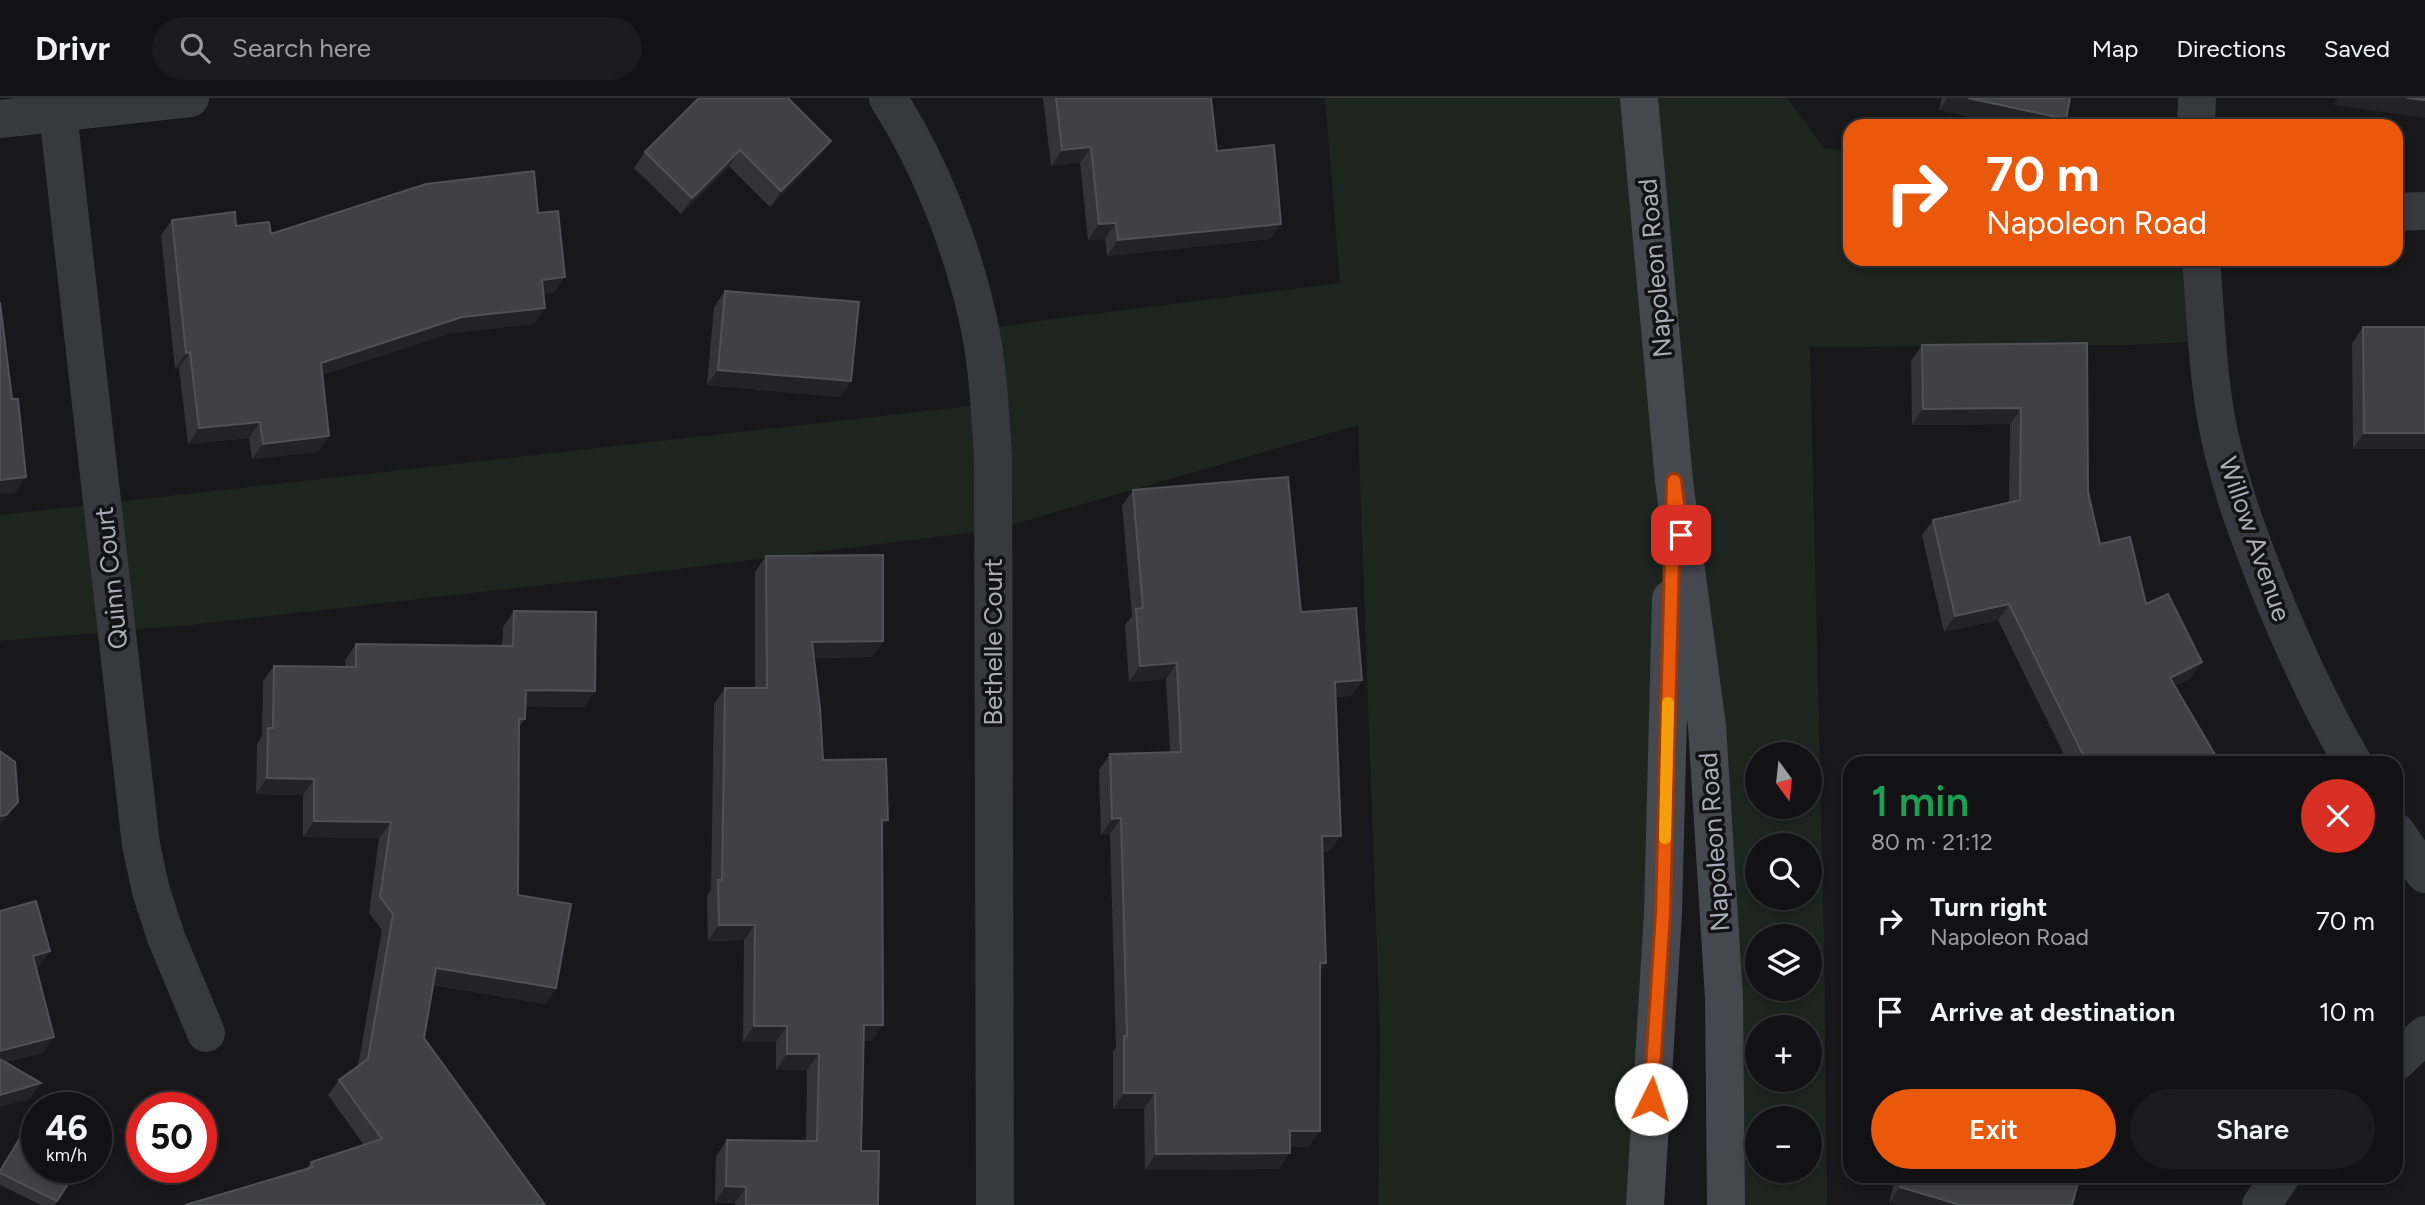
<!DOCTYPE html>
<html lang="en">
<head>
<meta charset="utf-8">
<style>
	:root { --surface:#121114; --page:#1b1a1d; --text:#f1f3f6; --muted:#9c9da0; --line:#313134; --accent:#ea580c }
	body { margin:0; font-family:Figtree,sans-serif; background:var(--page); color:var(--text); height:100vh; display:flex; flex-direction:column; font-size:26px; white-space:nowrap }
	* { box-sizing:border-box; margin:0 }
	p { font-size:23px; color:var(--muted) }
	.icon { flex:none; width:38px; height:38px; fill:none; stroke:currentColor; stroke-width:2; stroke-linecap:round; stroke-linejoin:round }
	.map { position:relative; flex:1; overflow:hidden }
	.panel { position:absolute; left:1843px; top:658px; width:560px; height:427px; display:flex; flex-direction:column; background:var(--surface); border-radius:21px; box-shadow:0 4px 10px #0003,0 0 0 2px var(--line) }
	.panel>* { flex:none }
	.top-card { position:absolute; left:1843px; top:21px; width:560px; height:147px; border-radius:21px; box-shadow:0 4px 10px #0003,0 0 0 2px var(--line); background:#ea580c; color:#fff; overflow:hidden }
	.needle { width:46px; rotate:165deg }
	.controls { position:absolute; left:1745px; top:644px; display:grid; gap:14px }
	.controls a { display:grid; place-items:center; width:77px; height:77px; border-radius:50%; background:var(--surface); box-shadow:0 4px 10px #0003,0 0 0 2px var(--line); font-size:35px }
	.speed { position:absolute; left:21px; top:994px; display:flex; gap:14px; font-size:35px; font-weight:700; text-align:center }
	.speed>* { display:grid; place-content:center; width:91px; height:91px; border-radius:50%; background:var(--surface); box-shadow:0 4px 10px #0003,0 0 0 2px var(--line); line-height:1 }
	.speed small { font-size:18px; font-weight:400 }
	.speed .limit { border:10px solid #d22; background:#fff; color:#111 }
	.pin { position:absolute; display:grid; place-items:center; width:60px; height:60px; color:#fff; margin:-30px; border-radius:14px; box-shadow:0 4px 10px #0006 }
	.me { position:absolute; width:77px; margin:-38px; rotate:4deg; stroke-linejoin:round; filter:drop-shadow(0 0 5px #0008) }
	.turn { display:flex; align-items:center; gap:24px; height:147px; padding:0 28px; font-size:32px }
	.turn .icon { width:91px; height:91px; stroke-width:2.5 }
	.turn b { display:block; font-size:49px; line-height:60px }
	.round { display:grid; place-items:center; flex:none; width:74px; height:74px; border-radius:37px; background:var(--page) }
	.headline { display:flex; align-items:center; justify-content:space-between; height:119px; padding:0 28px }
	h1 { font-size:42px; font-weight:600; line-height:52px; color:#1e9e55 }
	.button { display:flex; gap:14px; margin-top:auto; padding:14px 28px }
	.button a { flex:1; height:80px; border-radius:42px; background:var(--accent); color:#fff; font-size:28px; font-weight:600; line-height:80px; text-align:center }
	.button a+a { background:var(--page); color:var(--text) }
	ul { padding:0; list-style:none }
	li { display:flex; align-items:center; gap:21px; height:91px; padding:0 28px }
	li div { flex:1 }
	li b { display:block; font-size:26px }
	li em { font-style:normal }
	header { display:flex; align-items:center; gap:42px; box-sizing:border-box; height:98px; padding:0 35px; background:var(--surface); border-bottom:2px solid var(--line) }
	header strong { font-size:33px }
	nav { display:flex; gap:38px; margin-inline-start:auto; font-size:24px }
	.search { width:490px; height:63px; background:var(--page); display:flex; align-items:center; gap:18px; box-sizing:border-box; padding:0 24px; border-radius:38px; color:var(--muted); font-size:26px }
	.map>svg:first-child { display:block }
</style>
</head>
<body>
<header>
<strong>Drivr</strong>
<div class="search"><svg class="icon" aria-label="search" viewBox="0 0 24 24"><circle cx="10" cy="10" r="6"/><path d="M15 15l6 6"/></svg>Search here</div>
<nav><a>Map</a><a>Directions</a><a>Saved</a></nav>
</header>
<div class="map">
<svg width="2425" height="1107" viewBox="0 0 2425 1107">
	<rect width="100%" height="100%" fill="#18171a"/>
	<!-- green -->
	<path fill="#1d251f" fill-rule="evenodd" d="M 1325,0 L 1787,0 L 1824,50 L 1850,53 L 1850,161 L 2201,161 L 2208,243 L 2130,247 L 1810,249 L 1824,839 L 1827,1107 L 1725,1107 L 1674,389 L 1645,1107 L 1378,1107 L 1380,938 L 1358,327 L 993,432 L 606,480 L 190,527 L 0,543 L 0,417 L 988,306 L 979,233 L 1045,222 L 1340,185 ZM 1757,656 L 1810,656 L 1810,709 L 1757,709 ZM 1757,747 L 1810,747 L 1810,800 L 1757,800 ZM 1757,838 L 1810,838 L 1810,891 L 1757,891 ZM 1757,929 L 1810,929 L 1810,982 L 1757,982 ZM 1757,1020 L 1810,1020 L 1810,1073 L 1757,1073 Z"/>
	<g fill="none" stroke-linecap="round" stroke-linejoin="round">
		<!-- minor -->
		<path stroke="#38393f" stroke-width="38" d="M 888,0 C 930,66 961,145 978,221 C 988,266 990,313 993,359 L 995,1107
			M 58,15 L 141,747 L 151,793 L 166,839 L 206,935
			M 0,21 L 190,0
			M 2196,28 L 2197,0
			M 2396,114 L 2425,113
			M 2201,161 C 2206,218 2207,275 2218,330 C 2229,385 2248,436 2268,487 C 2293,549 2320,608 2353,665
			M 2396,734 L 2425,776
			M 2396,964 L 2425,937
			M 2261,1107 L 2281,1078"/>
		<!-- secondary -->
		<path stroke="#46484f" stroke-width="38" d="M 1639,0 L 1674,383 L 1707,628 L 1724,900 L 1726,1107
			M 1645,1107 L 1663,815 L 1671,501"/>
	</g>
	<!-- wall -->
	<path fill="#343338" d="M 699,0 L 820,58 L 770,109 L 729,68 L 681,116 L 634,70 L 645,54 Z
		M 1043,0 L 1211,0 L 1217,53 L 1281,126 L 1270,141 L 1107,158 L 1105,141 L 1088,142 L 1080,65 L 1051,68 Z
		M 1942,0 L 2070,0 L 2066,21 L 2061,28 L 2013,28 L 1939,12 Z
		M 538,115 L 554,195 L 544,196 L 534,226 L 451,235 L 322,277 L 329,338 L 318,354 L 252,361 L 249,340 L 188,346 L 179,270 L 175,271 L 161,137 L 172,122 L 236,128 L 271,136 Z
		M 725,193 L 851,283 L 840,299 L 707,287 L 714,209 Z
		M 2363,229 L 2425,229 L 2425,351 L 2353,351 L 2352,245 Z
		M 2087,245 L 2088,394 L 2100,446 L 2146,506 L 2191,580 L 2175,588 L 2220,665 L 2068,665 L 1998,522 L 1944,534 L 1922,437 L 1933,422 L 2009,405 L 2010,326 L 1912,327 L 1911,263 L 1922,247 Z
		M 1133,392 L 1301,514 L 1362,582 L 1351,598 L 1336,599 L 1330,753 L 1322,754 L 1326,865 L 1320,874 L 1309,1049 L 1290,1049 L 1279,1071 L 1145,1072 L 1144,1011 L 1113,1011 L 1113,953 L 1116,950 L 1110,736 L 1101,737 L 1099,672 L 1110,656 L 1170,654 L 1166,581 L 1129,584 L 1125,527 L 1132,518 L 1122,408 Z
		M 766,458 L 883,543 L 872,559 L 814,560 L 823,662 L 882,731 L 872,943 L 863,943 L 861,1053 L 878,1107 L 735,1107 L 735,1105 L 715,1104 L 716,1058 L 727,1042 L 806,1043 L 807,972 L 776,972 L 776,944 L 743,944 L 744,842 L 708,843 L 707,798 L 711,792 L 714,606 L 725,590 L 755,590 L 755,474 Z
		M 514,513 L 595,593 L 584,609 L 525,608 L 525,621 L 519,629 L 518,797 L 556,890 L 545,906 L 433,887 L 424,940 L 545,1107 L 306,1071 L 311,1064 L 364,1047 L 328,997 L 339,982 L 358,968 L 382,832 L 369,815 L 379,740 L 303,739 L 303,697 L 256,696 L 257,646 L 262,638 L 263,583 L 274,568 L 345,569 L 345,562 L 356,546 L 502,548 L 503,529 Z
		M 37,1011 L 37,1069 L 79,1069 L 55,1107 L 41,1107 L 0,1087 L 0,1072 Z
		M 1896,1078 L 2080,1078 L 1889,1105 Z"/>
	<!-- shaded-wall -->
	<path fill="#232226" d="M 1948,0 L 1968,0 L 2066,21 L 2061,28 L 2013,28 L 1939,12 Z
		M 2338,0 L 2407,0 L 2425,2 L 2425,20 L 2333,7 Z
		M 831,43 L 820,58 L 770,109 L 781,93 Z
		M 1091,49 L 1080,65 L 1051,68 L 1062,52 Z
		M 740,52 L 729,68 L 681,116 L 692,100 Z
		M 1116,125 L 1105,141 L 1088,142 L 1099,126 Z
		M 1281,126 L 1270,141 L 1107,158 L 1118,142 Z
		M 565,179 L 554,195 L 531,198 L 542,182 Z
		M 545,210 L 534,226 L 451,235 L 310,281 L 321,265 L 462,219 Z
		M 190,254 L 179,270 L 175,271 L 186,255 Z
		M 718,272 L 851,283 L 840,299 L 707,287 Z
		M 2021,310 L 2010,326 L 1912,327 L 1923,311 Z
		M 260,324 L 249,340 L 188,346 L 199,330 Z
		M 2364,335 L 2425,335 L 2425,351 L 2353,351 Z
		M 329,338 L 318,354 L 252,361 L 263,346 Z
		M 26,379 L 15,395 L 0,396 L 0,382 Z
		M 2009,506 L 1998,522 L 1944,534 L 1955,518 Z
		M 883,543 L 872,559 L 801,560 L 812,544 Z
		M 2202,564 L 2191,580 L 2159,596 L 2170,580 Z
		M 1177,565 L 1166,581 L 1129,584 L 1140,568 Z
		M 1362,582 L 1351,598 L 1324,600 L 1335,584 Z
		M 526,592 L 595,593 L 584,609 L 515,608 Z
		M 267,680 L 314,681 L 303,697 L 256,696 Z
		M 18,704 L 7,719 L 0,727 L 0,718 Z
		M 1121,720 L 1110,736 L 1101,737 L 1112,721 Z
		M 882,722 L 888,722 L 877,738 Z
		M 314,723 L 391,724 L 379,740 L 303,739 Z
		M 1322,738 L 1341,738 L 1330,753 L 1311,754 Z
		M 719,827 L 755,827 L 744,842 L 708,843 Z
		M 50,853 L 39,869 L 21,874 L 33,858 Z
		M 1320,865 L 1326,865 L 1315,881 Z
		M 436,870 L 556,890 L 545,906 L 425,885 Z
		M 864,927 L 883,927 L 872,943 L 852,943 Z
		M 754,928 L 787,928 L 776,944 L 743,944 Z
		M 54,939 L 43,955 L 0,966 L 0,953 Z
		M 787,956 L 819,956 L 807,972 L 776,972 Z
		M 41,985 L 30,1001 L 0,1009 L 0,997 Z
		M 1124,995 L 1155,995 L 1144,1011 L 1113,1011 Z
		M 1290,1033 L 1320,1033 L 1309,1049 L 1279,1049 Z
		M 1290,1055 L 1279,1071 L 1145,1072 L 1156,1056 Z
		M 726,1088 L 746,1089 L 735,1105 L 715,1104 Z
		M 1900,1089 L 1957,1106 L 1956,1107 L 1896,1107 L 1889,1105 Z"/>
	<!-- building -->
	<path fill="#404046" stroke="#505158" stroke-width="2" d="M 699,0 L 788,0 L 831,43 L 781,93 L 740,52 L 692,100 L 645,54 Z
		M 1056,0 L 1211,0 L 1217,53 L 1274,47 L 1281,126 L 1118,142 L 1116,125 L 1099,126 L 1091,49 L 1062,52 Z
		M 1968,0 L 2070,0 L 2066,21 Z
		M 2407,0 L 2425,0 L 2425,2 Z
		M 534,73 L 538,115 L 558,113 L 565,179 L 542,182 L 545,210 L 462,219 L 321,265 L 329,338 L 263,346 L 260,324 L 199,330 L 190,254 L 186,255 L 172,122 L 235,114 L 236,128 L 269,124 L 271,136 L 426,86 Z
		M 725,193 L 859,204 L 851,283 L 718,272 Z
		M 0,204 L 12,301 L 18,301 L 26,379 L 0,382 Z
		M 2363,229 L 2425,229 L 2425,335 L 2364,335 Z
		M 2087,245 L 2088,394 L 2100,446 L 2130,439 L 2146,506 L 2168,496 L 2202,564 L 2170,580 L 2220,665 L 2087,665 L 2009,506 L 1955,518 L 1933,422 L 2020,402 L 2021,310 L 1923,311 L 1922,247 Z
		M 1288,379 L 1301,514 L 1356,510 L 1362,582 L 1335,584 L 1341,738 L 1322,738 L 1326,865 L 1320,865 L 1320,1033 L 1290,1033 L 1290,1055 L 1156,1056 L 1155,995 L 1124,995 L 1124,938 L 1127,938 L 1121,720 L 1112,721 L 1110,656 L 1181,654 L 1177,565 L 1140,568 L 1136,511 L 1143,510 L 1133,392 Z
		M 883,457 L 883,543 L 812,544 L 820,610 L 823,662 L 886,661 L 888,722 L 882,722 L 883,927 L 864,927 L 861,1053 L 879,1053 L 878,1107 L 746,1107 L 746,1089 L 726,1088 L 727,1042 L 817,1043 L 819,956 L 787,956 L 787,928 L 754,928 L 755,827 L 719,827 L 718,782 L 722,782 L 725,590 L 767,590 L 766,458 Z
		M 514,513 L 596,514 L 595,593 L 526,592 L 525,621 L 519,621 L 518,797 L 571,806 L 556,890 L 436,870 L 424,940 L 545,1107 L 185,1107 L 313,1069 L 311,1064 L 382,1041 L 339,982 L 368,961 L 393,816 L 380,799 L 391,724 L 314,723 L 314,681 L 267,680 L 268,630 L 273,630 L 274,568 L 356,569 L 356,546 L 513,548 Z
		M 0,653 L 15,664 L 18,704 L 6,717 L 0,718 Z
		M 36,803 L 50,853 L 33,858 L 54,939 L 0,953 L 0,813 Z
		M 0,961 L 41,985 L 0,997 Z
		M 45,998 L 65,1010 L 38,1010 Z
		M 37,1012 L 37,1069 L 79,1069 L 57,1103 L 0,1075 L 0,1073 Z
		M 96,1028 L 102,1032 L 96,1041 Z
		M 1903,1078 L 2080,1078 L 2072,1107 L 1956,1107 L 1957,1106 L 1900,1089 Z"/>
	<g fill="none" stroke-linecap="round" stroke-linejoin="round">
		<defs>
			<path id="route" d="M 1651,1001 L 1663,815 L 1674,383 L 1681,437"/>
		</defs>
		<!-- route casing -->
		<use href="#route" stroke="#983908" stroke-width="18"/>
		<!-- route -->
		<use href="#route" stroke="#ea580c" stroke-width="12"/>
		<!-- slow -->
		<path stroke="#f59e0b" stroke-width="12" d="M 1665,740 L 1668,605"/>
	</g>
	<g text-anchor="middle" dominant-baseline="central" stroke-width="7" stroke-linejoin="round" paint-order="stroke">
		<!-- street labels -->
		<g font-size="26" fill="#a8adbb" stroke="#131215">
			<text transform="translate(1655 170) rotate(-95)">Napoleon Road</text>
			<text transform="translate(2255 441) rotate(71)">Willow Avenue</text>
			<text transform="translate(111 480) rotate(-96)">Quinn Court</text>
			<text transform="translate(993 544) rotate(-90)">Bethelle Court</text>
			<text transform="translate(1714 744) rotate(-94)">Napoleon Road</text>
		</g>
	</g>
</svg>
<div class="controls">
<a><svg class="needle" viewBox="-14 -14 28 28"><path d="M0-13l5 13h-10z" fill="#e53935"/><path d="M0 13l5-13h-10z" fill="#9c9da0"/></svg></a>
<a><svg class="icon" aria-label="search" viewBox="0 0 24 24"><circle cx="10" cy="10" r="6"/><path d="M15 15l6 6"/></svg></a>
<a><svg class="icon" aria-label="layers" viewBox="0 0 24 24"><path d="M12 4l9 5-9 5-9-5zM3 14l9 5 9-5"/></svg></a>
<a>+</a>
<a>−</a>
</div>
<div class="speed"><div>46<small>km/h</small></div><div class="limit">50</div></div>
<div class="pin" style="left:1681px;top:437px;background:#d93025"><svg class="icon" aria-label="arrive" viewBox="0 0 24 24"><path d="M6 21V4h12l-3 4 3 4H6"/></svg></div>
<svg class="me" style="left:1651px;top:1001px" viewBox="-20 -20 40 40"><circle r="19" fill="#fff"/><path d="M0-13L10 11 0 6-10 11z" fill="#ea580c"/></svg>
<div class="top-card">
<div class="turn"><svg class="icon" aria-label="right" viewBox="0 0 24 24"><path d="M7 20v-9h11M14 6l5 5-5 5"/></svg><div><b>70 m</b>Napoleon Road</div></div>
</div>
<section class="panel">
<div class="headline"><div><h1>1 min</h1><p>80 m · 21:12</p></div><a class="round" style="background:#d93025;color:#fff"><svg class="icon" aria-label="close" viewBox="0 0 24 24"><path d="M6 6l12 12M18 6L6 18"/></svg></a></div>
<ul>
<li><svg class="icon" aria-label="right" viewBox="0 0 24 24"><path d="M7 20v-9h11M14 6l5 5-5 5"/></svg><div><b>Turn right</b><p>Napoleon Road</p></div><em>70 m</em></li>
<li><svg class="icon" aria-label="arrive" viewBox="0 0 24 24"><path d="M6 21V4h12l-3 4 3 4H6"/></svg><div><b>Arrive at destination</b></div><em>10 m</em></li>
</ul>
<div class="button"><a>Exit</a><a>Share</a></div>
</section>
</div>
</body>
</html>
